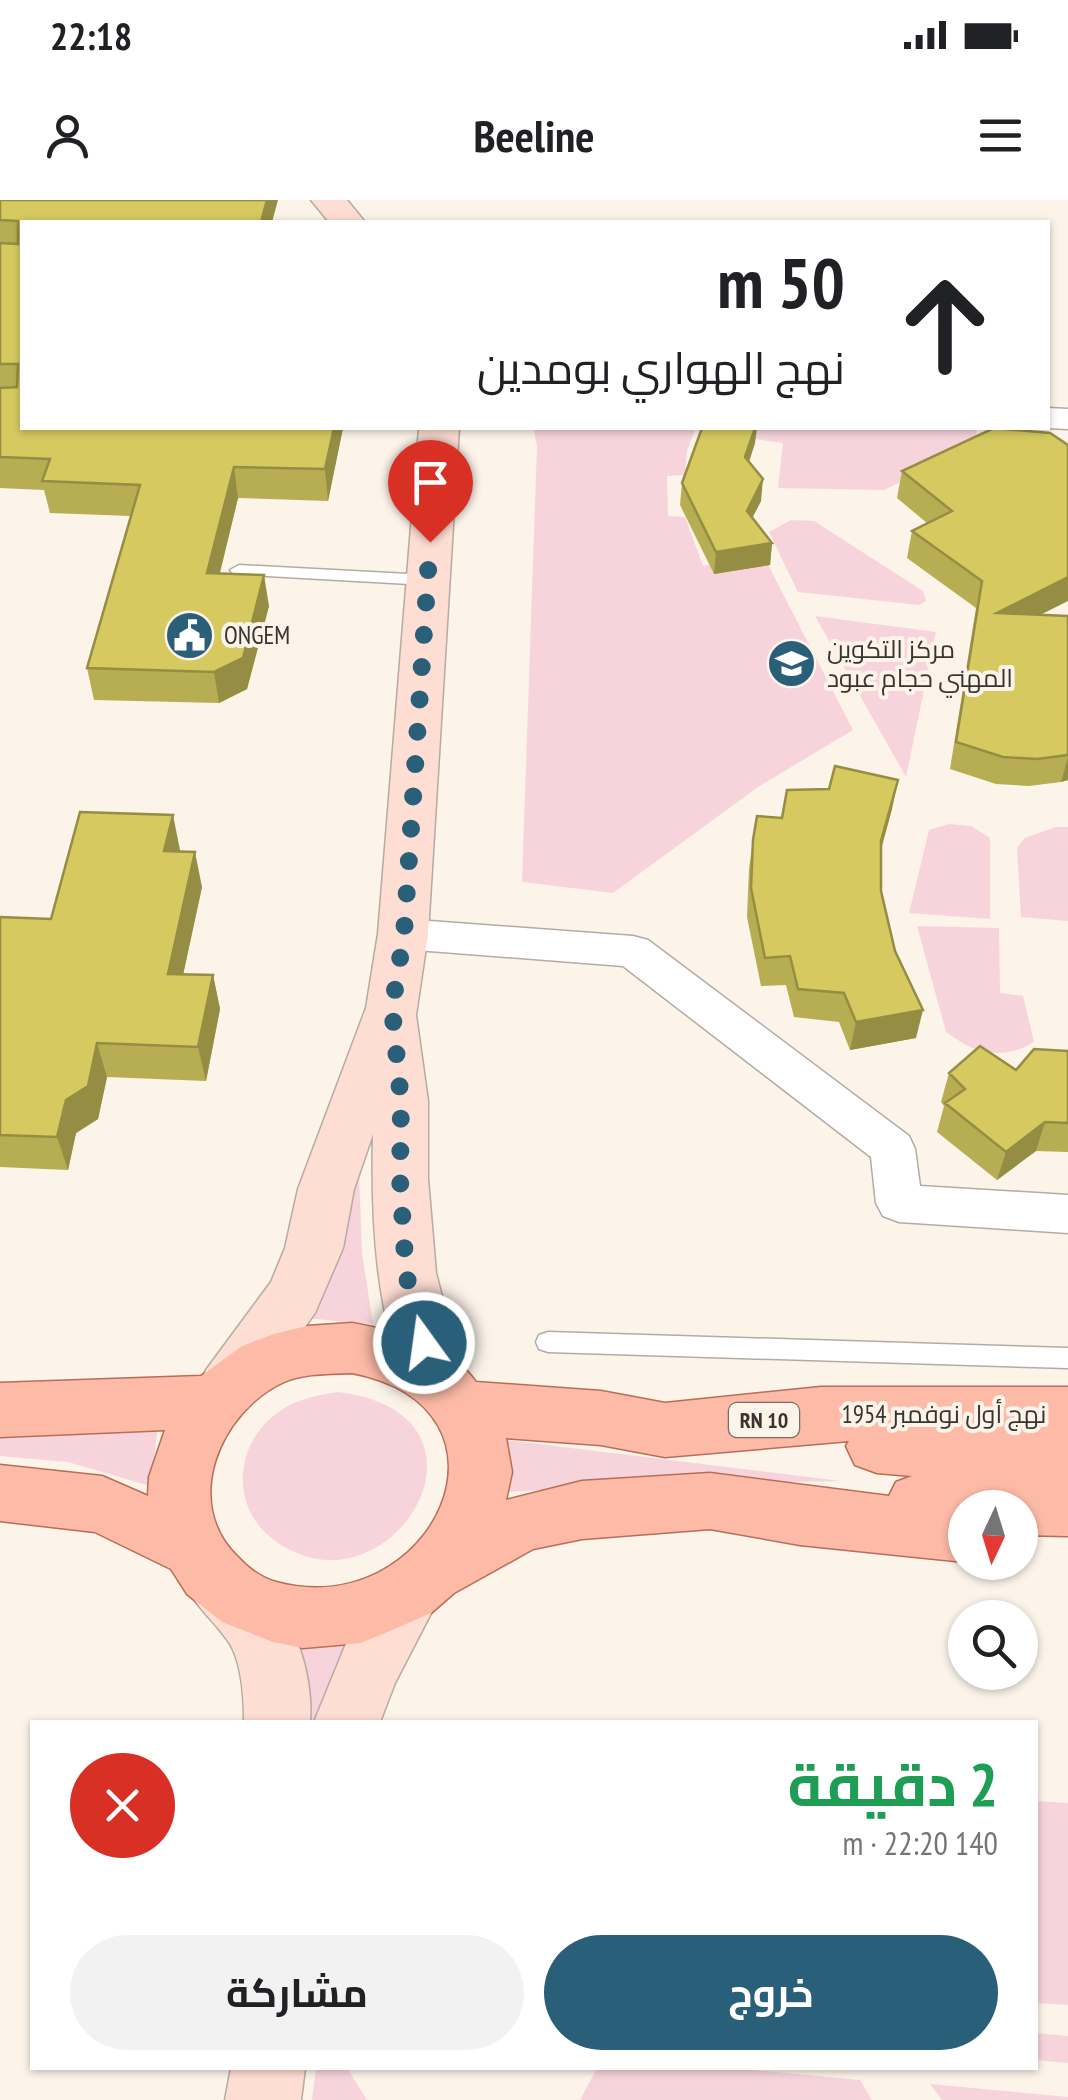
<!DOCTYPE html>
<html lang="ar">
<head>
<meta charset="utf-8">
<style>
	:root { --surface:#fff; --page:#f2f2f2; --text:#202124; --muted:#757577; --accent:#2a5f7a }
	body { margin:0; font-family:"PT Sans Narrow",Cairo,sans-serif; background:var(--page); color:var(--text); direction:rtl; height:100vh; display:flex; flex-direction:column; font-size:38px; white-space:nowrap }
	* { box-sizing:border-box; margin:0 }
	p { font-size:32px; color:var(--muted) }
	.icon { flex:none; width:55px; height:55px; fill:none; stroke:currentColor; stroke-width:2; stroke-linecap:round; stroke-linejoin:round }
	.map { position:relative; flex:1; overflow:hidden; direction:ltr }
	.panel { position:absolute; left:30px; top:1520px; width:1008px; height:350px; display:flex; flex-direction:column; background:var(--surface); border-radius:0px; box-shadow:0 2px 8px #0004; direction:rtl }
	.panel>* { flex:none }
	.guide { position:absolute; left:20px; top:20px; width:1030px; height:210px; border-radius:0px; box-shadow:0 2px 8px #0004; direction:rtl; background:#fff; color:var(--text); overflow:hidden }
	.needle { width:65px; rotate:184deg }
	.tools { position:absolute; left:948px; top:1290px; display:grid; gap:20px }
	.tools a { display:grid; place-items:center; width:90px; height:90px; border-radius:50%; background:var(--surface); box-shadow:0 2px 8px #0004; font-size:50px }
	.pin { position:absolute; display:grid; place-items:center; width:85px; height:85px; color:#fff; margin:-102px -42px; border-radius:50% 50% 50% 0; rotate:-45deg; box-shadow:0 0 10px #0007 }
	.pin .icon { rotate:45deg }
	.me { position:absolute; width:110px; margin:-55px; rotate:346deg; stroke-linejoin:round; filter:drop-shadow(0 0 8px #0008) }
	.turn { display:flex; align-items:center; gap:35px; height:210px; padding:0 40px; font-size:45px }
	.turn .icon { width:130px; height:130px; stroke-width:2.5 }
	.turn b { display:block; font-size:70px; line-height:85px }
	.round { display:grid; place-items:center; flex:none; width:105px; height:105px; border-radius:52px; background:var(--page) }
	.summary { display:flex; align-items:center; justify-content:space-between; height:170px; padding:0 40px }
	h1 { font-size:60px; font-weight:700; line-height:75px; color:#1e9e55 }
	.button { display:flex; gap:20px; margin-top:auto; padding:20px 40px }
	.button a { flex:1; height:115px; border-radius:60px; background:var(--accent); color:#fff; font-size:40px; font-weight:700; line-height:115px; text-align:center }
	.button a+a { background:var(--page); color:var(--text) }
	.status { display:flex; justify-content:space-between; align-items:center; height:70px; padding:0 50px; background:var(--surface); direction:ltr }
	.status svg { height:28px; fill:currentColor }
	header { display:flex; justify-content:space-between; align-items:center; height:130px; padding:0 40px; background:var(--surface); font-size:45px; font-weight:700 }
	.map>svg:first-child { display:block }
</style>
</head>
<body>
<div class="status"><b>22:18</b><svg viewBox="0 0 49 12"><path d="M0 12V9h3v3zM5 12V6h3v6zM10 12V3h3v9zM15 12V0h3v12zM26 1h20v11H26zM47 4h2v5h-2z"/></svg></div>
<header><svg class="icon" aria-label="menu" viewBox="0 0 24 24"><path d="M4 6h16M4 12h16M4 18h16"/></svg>Beeline<svg class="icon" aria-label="person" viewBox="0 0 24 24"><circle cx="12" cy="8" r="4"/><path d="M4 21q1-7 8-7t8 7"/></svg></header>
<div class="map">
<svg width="1068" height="1900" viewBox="0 0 1068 1900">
	<rect width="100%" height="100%" fill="#fcf3e9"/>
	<!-- green -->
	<path fill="#f7d4dc" d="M 533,228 L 977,228 L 975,247 L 884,290 L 778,288 L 783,243 L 695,230 L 687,251 L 685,275 L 667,276 L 668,316 L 685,317 L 703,366 L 759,357 L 766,361 L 853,530 L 758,587 L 613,693 L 522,682 L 537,245 Z
		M 791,320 L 814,321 L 923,391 L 926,401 L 919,405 L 798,392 L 769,332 Z
		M 815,416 L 936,432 L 906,577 Z
		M 949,624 L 971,626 L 990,638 L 990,719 L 909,713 L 929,630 Z
		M 1056,627 L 1068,627 L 1068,721 L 1021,717 L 1017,648 L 1025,638 Z
		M 917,726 L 999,728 L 1000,793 L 1023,796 L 1034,842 C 1002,861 975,854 946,832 Z
		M 358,948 L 362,1053 L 373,1124 L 303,1118 Z
		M 338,1192 C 518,1214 388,1425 274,1340 C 229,1307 234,1242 280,1211 C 297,1199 318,1195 338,1192 Z
		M 159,1219 L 150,1286 L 68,1262 L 0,1256 L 0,1237 Z
		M 497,1239 L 841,1281 L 622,1285 L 491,1293 Z
		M 296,1419 L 358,1427 L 320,1522 L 301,1522 L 303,1492 Z
		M 1035,1601 L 1068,1603 L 1068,1805 L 1035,1803 Z
		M 1035,1833 L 1068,1836 L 1068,1863 L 1035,1860 Z
		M 316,1868 L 347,1868 L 367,1900 L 312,1900 Z
		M 597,1868 L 732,1868 L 860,1880 L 872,1900 L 580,1900 Z
		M 930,1884 L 1068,1897 L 1068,1900 L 942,1900 Z"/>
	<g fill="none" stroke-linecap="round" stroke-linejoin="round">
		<defs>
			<path id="lane" d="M 239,365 L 427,375 L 436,380 L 427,385 L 233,374 L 230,370 Z
				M 548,1132 L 1068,1148 L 1068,1168 L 548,1152 L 539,1149 L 536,1142 L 539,1135 Z"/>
			<path id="street" d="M 1048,208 L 1068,209 L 1068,229 L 1047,228 Z
				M 403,719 L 633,736 L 648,740 L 909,936 L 915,949 L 920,986 L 1068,995 L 1068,1033 L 899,1022 L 883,1016 L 876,1003 L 871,957 L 623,766 L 403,749 L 388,745 L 382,734 L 388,723 Z"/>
			<path id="secondary" d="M 311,0 L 347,0 L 365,22 L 329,22 Z
				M 419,228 L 459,228 L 428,734 L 416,815 L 428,901 L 428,979 L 436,1073 L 463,1178 L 454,1196 L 433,1204 L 412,1196 C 375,1120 371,1018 373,934 L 354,989 L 343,1048 L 315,1113 L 248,1208 L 227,1215 L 206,1208 L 197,1189 L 206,1170 L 271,1082 L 285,1048 L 298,989 L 366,808 L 378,734 Z
				M 215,1350 C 278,1375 315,1457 310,1522 L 244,1522 C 244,1500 242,1464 230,1444 C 215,1421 194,1406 183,1380 L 192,1359 Z
				M 409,1364 L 432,1373 L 441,1394 L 395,1483 L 380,1522 L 314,1522 L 345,1446 L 386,1373 Z
				M 231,1868 L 305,1868 L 301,1900 L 225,1900 Z"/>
			<path id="primary" d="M 352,1123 C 396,1131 449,1144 476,1182 L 601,1191 L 665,1203 L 821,1187 L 1068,1187 L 1068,1336 L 1020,1335 L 1020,1308 L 965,1308 L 965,1362 L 800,1345 L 710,1329 L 582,1339 L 533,1349 L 454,1393 L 431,1413 L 383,1434 L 360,1443 L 303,1448 L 273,1442 L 222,1422 L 187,1394 L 171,1369 L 95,1332 L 0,1321 L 0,1265 L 102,1276 L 148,1296 L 149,1277 L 165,1230 L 0,1237 L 0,1183 L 201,1176 L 242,1146 L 274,1134 L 307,1126 ZM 352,1173 C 533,1208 433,1424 276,1382 C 261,1378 248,1368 238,1357 C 181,1303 220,1211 284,1182 C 304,1173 331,1174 352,1173 ZM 506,1238 L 601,1245 L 665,1257 L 849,1241 L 846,1246 L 855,1265 L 877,1273 L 912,1276 L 896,1282 L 889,1296 L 710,1273 L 582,1281 L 506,1300 L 512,1272 Z"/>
		</defs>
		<!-- lane casing -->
		<use href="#lane" stroke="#b4aba2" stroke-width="3"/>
		<!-- street casing -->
		<use href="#street" stroke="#b4aba2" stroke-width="3"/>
		<!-- secondary casing -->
		<use href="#secondary" stroke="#b4aba2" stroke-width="3"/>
		<!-- primary casing -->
		<use href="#primary" stroke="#b76e58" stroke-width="3"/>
		<!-- lane -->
		<use href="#lane" fill="#fff" fill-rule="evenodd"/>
		<!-- street -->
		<use href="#street" fill="#fff" fill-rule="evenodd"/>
		<!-- secondary -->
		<use href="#secondary" fill="#feddd3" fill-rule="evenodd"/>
		<!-- primary -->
		<use href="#primary" fill="#fdbba7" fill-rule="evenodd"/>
	</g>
	<!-- wall -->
	<path fill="#b7ad53" d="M 0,0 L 277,0 L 272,22 L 22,22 L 22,228 L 343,228 L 328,301 L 238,298 L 220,373 L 269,406 L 247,489 L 219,503 L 94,500 L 87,468 L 131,316 L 50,313 L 44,290 L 0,288 Z
		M 994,228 L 1041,414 L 1068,416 L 1068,580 L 1061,582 L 1029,586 L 996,584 L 950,569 L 976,408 L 907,358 L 912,331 L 927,323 L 897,298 L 902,271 Z
		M 755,243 L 749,262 L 761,301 L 752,318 L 772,343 L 770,365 L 714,374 L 680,305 L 682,283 Z
		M 829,589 L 892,609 L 881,650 L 881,691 L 916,838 L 850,850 L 839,822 L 794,817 L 786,785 L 761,786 L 747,717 L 749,669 L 753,640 L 782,618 Z
		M 180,650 L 202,687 L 183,774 L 213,775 L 220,809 L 206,881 L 107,877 L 98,919 L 76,933 L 68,970 L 0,967 L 0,717 L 51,719 Z
		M 1068,851 L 1068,952 L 1036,951 L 997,980 L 937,932 L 944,906 L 941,902 L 949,873 L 1016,870 Z"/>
	<!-- shaded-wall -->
	<path fill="#958d43" d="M 267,0 L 278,0 L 272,22 L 261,22 Z
		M 334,228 L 343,228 L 328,301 L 325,269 Z
		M 755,228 L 757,228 L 755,243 L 743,279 L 745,257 Z
		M 234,267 L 238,298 L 212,404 L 207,373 Z
		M 763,279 L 761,301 L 745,332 L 747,311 Z
		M 772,343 L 770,365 L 714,374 L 716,352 Z
		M 264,375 L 269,406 L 247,489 L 219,503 L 214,472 Z
		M 1068,377 L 1068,401 L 990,440 L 997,413 Z
		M 1068,557 L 1068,580 L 1061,582 Z
		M 898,580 L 892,609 L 875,670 L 881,641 Z
		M 173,615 L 180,650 L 171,686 L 164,651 Z
		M 195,652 L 202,687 L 176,808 L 168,774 Z
		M 213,775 L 220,809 L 206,881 L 198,847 Z
		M 923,810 L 916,838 L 850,850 L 856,822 Z
		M 97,843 L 107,877 L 98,919 L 76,933 L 68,970 L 57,937 L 66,900 Z
		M 1045,922 L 1036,951 L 997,980 L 1006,952 Z"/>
	<!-- building -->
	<path fill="#d5c960" stroke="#958d43" stroke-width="2.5" d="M 0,0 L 267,0 L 261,22 L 22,22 L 22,228 L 334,228 L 325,269 L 234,267 L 207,373 L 264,375 L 243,458 L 214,472 L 87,468 L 140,285 L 42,281 L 50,259 L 0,257 L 0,188 L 17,187 L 18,164 L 0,164 L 0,43 L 18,44 L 18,21 L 0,20 Z
		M 702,228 L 755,228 L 745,257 L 763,279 L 747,311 L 772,343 L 716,352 L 682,283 Z
		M 994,228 L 1050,233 L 1068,245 L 1068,377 L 997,413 L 1068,416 L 1068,555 L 1037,559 L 1003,557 L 956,542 L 982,381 L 912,331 L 952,311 L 902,271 Z
		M 835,566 L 898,580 L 881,641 L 881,691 L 895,751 L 923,810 L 856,822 L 844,793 L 798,789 L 790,756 L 765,758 L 751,688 L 753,640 L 757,616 L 782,618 L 787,590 L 829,589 Z
		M 80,612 L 173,615 L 164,651 L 195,652 L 168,774 L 213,775 L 198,847 L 97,843 L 88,886 L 66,900 L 57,937 L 0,935 L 0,717 L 51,719 Z
		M 980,846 L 1016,870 L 1034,849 L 1068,851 L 1068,923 L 1045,922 L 1006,952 L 945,903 L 965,889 L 949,873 Z"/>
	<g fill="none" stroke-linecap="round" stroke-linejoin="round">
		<!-- route -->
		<path stroke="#2a5f7a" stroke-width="18" stroke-dasharray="0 32.4" d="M 424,1143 L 406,1074 L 400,979 L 401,901 L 392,808 L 404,734 L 430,342"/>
	</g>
	<!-- icons -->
	<defs>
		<symbol id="civic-disc" viewBox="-11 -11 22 22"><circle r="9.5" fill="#2a5f7a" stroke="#fcf3e9"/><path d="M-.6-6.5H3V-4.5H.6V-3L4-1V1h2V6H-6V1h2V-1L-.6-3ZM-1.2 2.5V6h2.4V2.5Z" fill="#fff"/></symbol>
		<symbol id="university-disc" viewBox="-11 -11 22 22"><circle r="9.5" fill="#2a5f7a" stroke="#fcf3e9"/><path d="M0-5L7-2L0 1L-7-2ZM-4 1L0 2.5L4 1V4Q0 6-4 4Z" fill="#fff"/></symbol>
	</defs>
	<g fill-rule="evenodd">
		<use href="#civic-disc" x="162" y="408" width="55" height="55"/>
		<use href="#university-disc" x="764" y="436" width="55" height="55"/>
	</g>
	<g text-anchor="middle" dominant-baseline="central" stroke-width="8" stroke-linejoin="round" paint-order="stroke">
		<!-- shield labels -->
		<rect fill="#fcf3e9" stroke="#736e68" stroke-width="2.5" x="729" y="1203" width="70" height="34" rx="8"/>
		<g font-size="22" font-weight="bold" fill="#383531">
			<text x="764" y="1220">RN 10</text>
		</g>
		<!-- poi labels -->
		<g font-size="25" fill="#383531" stroke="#fcf3e9" text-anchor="start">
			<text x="224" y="435">ONGEM</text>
			<text x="827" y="449">مركز التكوين<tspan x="827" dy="29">المهني حجام عبود</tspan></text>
		</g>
		<!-- street labels -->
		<g font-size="25" fill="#383531" stroke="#fcf3e9">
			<text x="944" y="1214">نهج أول نوفمبر 1954</text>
		</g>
	</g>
</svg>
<div class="tools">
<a><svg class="needle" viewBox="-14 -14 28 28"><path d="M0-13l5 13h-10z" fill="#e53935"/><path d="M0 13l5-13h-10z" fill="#757577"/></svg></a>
<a><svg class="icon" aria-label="search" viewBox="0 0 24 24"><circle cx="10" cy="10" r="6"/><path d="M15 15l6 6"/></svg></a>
</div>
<div class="pin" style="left:430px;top:342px;background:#d93025"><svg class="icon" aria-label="arrive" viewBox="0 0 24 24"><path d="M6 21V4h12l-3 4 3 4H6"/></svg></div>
<svg class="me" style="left:424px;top:1143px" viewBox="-20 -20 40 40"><circle r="17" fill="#2a5f7a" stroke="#fff" stroke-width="3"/><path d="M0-11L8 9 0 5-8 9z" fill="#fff"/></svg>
<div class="guide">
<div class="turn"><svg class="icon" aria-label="ahead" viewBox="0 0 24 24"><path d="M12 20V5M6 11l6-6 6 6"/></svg><div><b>50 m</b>نهج الهواري بومدين</div></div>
</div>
<section class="panel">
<div class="summary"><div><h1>2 دقيقة</h1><p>140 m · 22:20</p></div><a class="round" style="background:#d93025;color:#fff"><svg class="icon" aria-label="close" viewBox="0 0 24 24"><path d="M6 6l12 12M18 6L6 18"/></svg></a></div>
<div class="button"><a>خروج</a><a>مشاركة</a></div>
</section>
</div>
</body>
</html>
